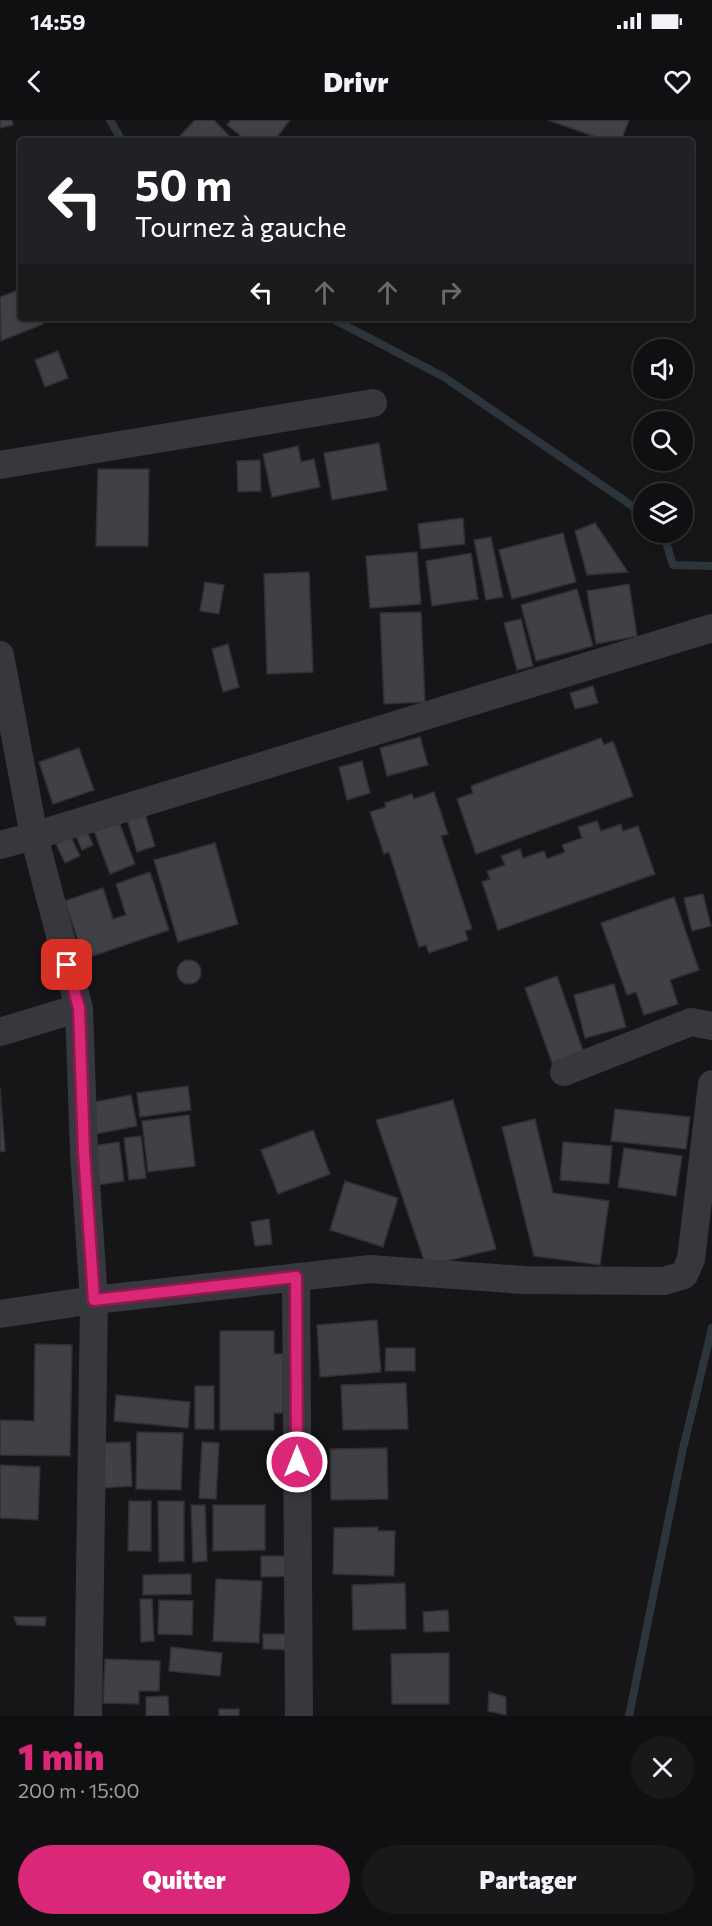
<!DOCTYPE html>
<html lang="fr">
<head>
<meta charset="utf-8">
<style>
	:root { --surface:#101012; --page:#19191b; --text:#f1f3f6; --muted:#9c9d9f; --line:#303032; --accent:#db2777 }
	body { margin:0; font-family:Commissioner,sans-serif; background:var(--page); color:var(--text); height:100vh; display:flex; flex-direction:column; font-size:22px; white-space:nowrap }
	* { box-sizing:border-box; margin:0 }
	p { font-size:20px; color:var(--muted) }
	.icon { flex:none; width:33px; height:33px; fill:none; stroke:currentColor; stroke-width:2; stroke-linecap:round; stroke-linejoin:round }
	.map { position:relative; height:1596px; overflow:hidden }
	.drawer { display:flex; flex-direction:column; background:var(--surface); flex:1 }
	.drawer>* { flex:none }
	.hud { position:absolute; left:18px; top:18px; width:676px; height:183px; border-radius:6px; box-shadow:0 3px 9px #0003,0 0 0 2px var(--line); background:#202124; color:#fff; overflow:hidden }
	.controls { position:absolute; left:633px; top:219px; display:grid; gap:12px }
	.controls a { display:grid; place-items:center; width:60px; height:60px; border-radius:50%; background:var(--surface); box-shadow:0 3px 9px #0003,0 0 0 2px var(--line); font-size:30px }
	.pin { position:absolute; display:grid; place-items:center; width:51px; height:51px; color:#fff; margin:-26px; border-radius:12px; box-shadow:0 3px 9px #0006 }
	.me { position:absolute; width:66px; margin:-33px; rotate:0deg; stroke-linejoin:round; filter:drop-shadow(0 0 4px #0008) }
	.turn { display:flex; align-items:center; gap:21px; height:126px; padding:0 18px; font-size:27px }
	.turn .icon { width:78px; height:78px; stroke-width:2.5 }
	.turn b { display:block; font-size:42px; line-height:51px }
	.lanes { display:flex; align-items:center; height:57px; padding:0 18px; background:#0003; justify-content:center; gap:30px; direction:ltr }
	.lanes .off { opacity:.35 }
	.round { display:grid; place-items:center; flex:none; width:63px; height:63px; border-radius:32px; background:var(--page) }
	.head { display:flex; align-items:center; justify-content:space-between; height:102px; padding:0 18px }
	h1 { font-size:36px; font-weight:800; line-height:45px; color:var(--accent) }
	.cta { display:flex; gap:12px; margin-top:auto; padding:12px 18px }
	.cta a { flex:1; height:69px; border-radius:36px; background:var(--accent); color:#fff; font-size:24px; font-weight:800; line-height:69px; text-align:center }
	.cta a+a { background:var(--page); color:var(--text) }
	.status { display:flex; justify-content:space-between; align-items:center; height:42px; padding:0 30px; background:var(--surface); direction:ltr }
	.status svg { height:16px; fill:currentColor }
	header { display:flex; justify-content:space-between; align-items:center; height:78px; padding:0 18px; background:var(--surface); font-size:27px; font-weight:800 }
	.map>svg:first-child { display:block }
</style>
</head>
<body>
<div class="status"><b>14:59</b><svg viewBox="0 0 49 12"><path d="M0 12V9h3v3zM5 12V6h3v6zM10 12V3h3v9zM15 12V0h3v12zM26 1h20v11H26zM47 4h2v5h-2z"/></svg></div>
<header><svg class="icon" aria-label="back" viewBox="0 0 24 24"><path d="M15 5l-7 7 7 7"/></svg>Drivr<svg class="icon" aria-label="heart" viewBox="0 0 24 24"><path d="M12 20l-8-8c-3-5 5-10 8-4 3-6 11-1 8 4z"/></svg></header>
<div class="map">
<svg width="712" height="1596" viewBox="0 0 712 1596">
	<rect width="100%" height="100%" fill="#161618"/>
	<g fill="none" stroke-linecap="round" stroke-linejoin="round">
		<!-- stream -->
		<path stroke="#2c353c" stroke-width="8" d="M 110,0 L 122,21
			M 331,198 L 444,257 L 644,394
			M 663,412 L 673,445 L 712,446
			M 629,1596 L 682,1333 L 712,1208"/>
	</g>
	<!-- building -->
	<path fill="#404145" stroke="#303034" stroke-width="1.5" d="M 0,0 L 12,0 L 13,5 L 0,8 Z
		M 195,0 L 214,0 L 234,21 L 175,21 Z
		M 231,0 L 290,0 L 274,21 L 247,21 L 227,5 Z
		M 548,0 L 629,0 L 621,21 L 607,21 Z
		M 21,169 L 21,198 L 41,198 L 43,204 L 1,221 L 0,177 Z
		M 58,231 L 68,258 L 45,267 L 35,240 Z
		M 379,323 L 387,370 L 332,380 L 324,333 Z
		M 298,326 L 301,342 L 314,339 L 320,367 L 272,377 L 263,334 Z
		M 260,340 L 261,371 L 238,372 L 237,341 Z
		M 98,349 L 149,349 L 148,426 L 96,426 Z
		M 463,398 L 465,424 L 421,429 L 418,404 Z
		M 595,403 L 628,452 L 587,455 L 575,411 Z
		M 563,413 L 576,462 L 512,479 L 499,430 Z
		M 491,417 L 503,477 L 486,480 L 474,420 Z
		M 417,432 L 421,484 L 370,488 L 366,436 Z
		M 471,433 L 478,479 L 432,486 L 426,441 Z
		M 309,452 L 313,552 L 267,554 L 264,454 Z
		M 205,462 L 224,465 L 219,494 L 200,491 Z
		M 629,464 L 637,516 L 596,524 L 587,471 Z
		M 577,469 L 593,526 L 536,541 L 521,485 Z
		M 421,492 L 425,582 L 384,584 L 380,493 Z
		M 521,499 L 533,546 L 517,550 L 504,503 Z
		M 228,524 L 239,567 L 223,572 L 212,529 Z
		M 593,566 L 598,583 L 575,589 L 570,573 Z
		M 420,617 L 428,645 L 387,656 L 380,628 Z
		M 601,618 L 604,625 L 613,621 L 633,676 L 476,734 L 457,679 L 473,673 L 471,666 Z
		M 79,628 L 94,670 L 53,684 L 39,642 Z
		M 362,641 L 370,673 L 347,680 L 339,647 Z
		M 434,672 L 448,714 L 441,716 L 472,809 L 465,811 L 468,820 L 429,833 L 426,825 L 419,827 L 389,732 L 384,734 L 370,692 L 386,687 L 385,683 L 412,674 L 414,679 Z
		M 143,688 L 155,726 L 137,732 L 125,693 Z
		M 118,699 L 135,744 L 110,754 L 93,708 Z
		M 597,701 L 601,711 L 621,704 L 623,711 L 638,706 L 655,754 L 498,810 L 482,762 L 490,759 L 487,751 L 505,745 L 501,736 L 520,729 L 523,738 L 544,731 L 547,739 L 565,732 L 562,725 L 582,718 L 578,707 Z
		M 86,709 L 93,725 L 82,730 L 75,714 Z
		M 71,717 L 80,736 L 65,743 L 56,724 Z
		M 215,723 L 238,804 L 178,822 L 154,740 Z
		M 150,752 L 169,810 L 84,839 L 65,781 L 103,768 L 113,799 L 126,795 L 116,764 Z
		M 703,774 L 711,806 L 692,811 L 684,778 Z
		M 674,777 L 699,850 L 670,860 L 678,884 L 644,895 L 636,872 L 627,875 L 601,803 Z
		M177 852a12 12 0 1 1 24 0a12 12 0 1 1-24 0Z
		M 557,856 L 585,936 L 554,948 L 525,868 Z
		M 614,864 L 626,907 L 585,918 L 574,875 Z
		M 188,966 L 191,990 L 140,997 L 137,973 Z
		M 0,968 L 5,1031 L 0,1032 Z
		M 131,975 L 137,1006 L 90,1015 L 84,984 Z
		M 453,980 L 496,1129 L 426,1146 L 376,1000 Z
		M 615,989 L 690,997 L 686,1029 L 611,1021 Z
		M 189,995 L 195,1046 L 148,1052 L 142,1001 Z
		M 535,999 L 553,1073 L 609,1081 L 600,1145 L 534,1136 L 502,1007 Z
		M 313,1010 L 330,1054 L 278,1074 L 261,1030 Z
		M 141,1016 L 146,1058 L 129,1060 L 124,1018 Z
		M 119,1022 L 124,1061 L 91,1066 L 85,1027 Z
		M 563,1022 L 612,1026 L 609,1064 L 560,1060 Z
		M 624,1028 L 682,1036 L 676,1076 L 618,1067 Z
		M 345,1061 L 398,1078 L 383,1127 L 330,1110 Z
		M 269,1099 L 272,1124 L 255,1126 L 251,1102 Z
		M 377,1200 L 381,1252 L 320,1257 L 317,1205 Z
		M 220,1211 L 274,1211 L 274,1234 L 283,1234 L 283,1293 L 274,1293 L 274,1310 L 220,1310 Z
		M 35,1224 L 72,1225 L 70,1336 L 0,1335 L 0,1300 L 34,1301 Z
		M 386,1228 L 415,1228 L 415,1251 L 385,1251 Z
		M 406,1263 L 408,1309 L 343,1310 L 341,1265 Z
		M 195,1266 L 214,1266 L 214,1309 L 195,1309 Z
		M 116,1275 L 190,1282 L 188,1308 L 114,1301 Z
		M 137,1312 L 183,1313 L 181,1370 L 136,1369 Z
		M 130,1322 L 132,1366 L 104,1368 L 102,1323 Z
		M 202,1322 L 219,1323 L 216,1379 L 199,1378 Z
		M 387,1328 L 388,1379 L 331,1380 L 330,1329 Z
		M 0,1345 L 40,1347 L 38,1400 L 0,1398 Z
		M 129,1381 L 151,1381 L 151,1431 L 128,1431 Z
		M 158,1381 L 184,1381 L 184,1441 L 159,1442 Z
		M 191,1385 L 205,1385 L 207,1441 L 193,1442 Z
		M 213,1385 L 265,1385 L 265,1430 L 213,1431 Z
		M 378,1407 L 378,1411 L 395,1411 L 394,1456 L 333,1454 L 334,1408 Z
		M 261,1436 L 294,1436 L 294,1456 L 261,1457 Z
		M 191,1454 L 191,1474 L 143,1475 L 143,1455 Z
		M 216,1459 L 262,1461 L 259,1523 L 213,1521 Z
		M 405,1463 L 406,1509 L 353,1510 L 352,1465 Z
		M 140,1479 L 152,1479 L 154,1521 L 141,1522 Z
		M 159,1480 L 193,1481 L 192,1515 L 158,1514 Z
		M 448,1490 L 449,1511 L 424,1512 L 423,1492 Z
		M 14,1497 L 46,1497 L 45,1506 L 17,1505 Z
		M 263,1514 L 292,1514 L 292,1530 L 263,1529 Z
		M 171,1527 L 222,1533 L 220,1556 L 169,1551 Z
		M 449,1533 L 449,1584 L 392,1584 L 391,1534 Z
		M 105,1539 L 160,1541 L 159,1571 L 139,1571 L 139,1584 L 103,1583 Z
		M 489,1572 L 506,1577 L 506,1595 L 488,1591 Z
		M 168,1576 L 169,1596 L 146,1596 L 146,1577 Z
		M 219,1589 L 239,1589 L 239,1596 L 219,1596 Z"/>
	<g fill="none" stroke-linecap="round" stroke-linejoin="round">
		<!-- minor -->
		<path stroke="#37383d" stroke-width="28" d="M 0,345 L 373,283
			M 0,535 L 34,716 L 79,888 L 84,1032 L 94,1180 L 88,1596
			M 0,725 L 34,716 L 712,508
			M 0,912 L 79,888
			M 564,952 L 691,902 L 712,906
			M 296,1157 L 299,1596
			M 0,1194 L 94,1180 L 370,1149 L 524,1160 L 664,1161 L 684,1155 L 691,1139 L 712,964"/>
	</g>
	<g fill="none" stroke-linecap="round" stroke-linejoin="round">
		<defs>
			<path id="route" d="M 67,845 L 79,888 L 84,1032 L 94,1180 L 296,1157 L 297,1342"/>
		</defs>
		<!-- route casing -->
		<use href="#route" stroke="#8e194d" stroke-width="15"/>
		<!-- route -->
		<use href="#route" stroke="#db2777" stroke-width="10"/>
	</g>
</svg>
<div class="controls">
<a><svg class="icon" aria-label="sound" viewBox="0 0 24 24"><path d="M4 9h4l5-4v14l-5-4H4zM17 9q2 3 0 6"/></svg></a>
<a><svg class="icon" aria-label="search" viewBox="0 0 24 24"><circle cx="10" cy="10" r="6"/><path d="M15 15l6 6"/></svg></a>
<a><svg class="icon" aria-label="layers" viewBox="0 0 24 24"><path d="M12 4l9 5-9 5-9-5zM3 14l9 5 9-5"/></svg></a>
</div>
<div class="pin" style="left:67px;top:845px;background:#d93025"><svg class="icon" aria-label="arrive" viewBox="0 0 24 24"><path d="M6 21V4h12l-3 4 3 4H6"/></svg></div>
<svg class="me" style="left:297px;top:1342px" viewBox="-20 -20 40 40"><circle r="17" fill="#db2777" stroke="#fff" stroke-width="3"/><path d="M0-11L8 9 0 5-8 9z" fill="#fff"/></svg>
<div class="hud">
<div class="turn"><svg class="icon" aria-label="left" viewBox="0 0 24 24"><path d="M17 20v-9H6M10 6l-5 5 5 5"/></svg><div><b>50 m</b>Tournez à gauche</div></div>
<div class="lanes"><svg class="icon" aria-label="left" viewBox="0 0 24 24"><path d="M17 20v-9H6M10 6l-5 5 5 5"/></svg><svg class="icon off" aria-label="ahead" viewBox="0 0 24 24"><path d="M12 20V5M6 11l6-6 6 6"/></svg><svg class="icon off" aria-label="ahead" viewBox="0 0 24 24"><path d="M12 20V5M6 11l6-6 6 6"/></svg><svg class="icon off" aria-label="right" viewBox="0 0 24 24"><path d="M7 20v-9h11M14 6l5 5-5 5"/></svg></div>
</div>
</div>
<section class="drawer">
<div class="head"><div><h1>1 min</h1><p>200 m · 15:00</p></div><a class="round"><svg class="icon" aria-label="close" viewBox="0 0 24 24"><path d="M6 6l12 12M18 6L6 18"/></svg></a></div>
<div class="cta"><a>Quitter</a><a>Partager</a></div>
</section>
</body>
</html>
